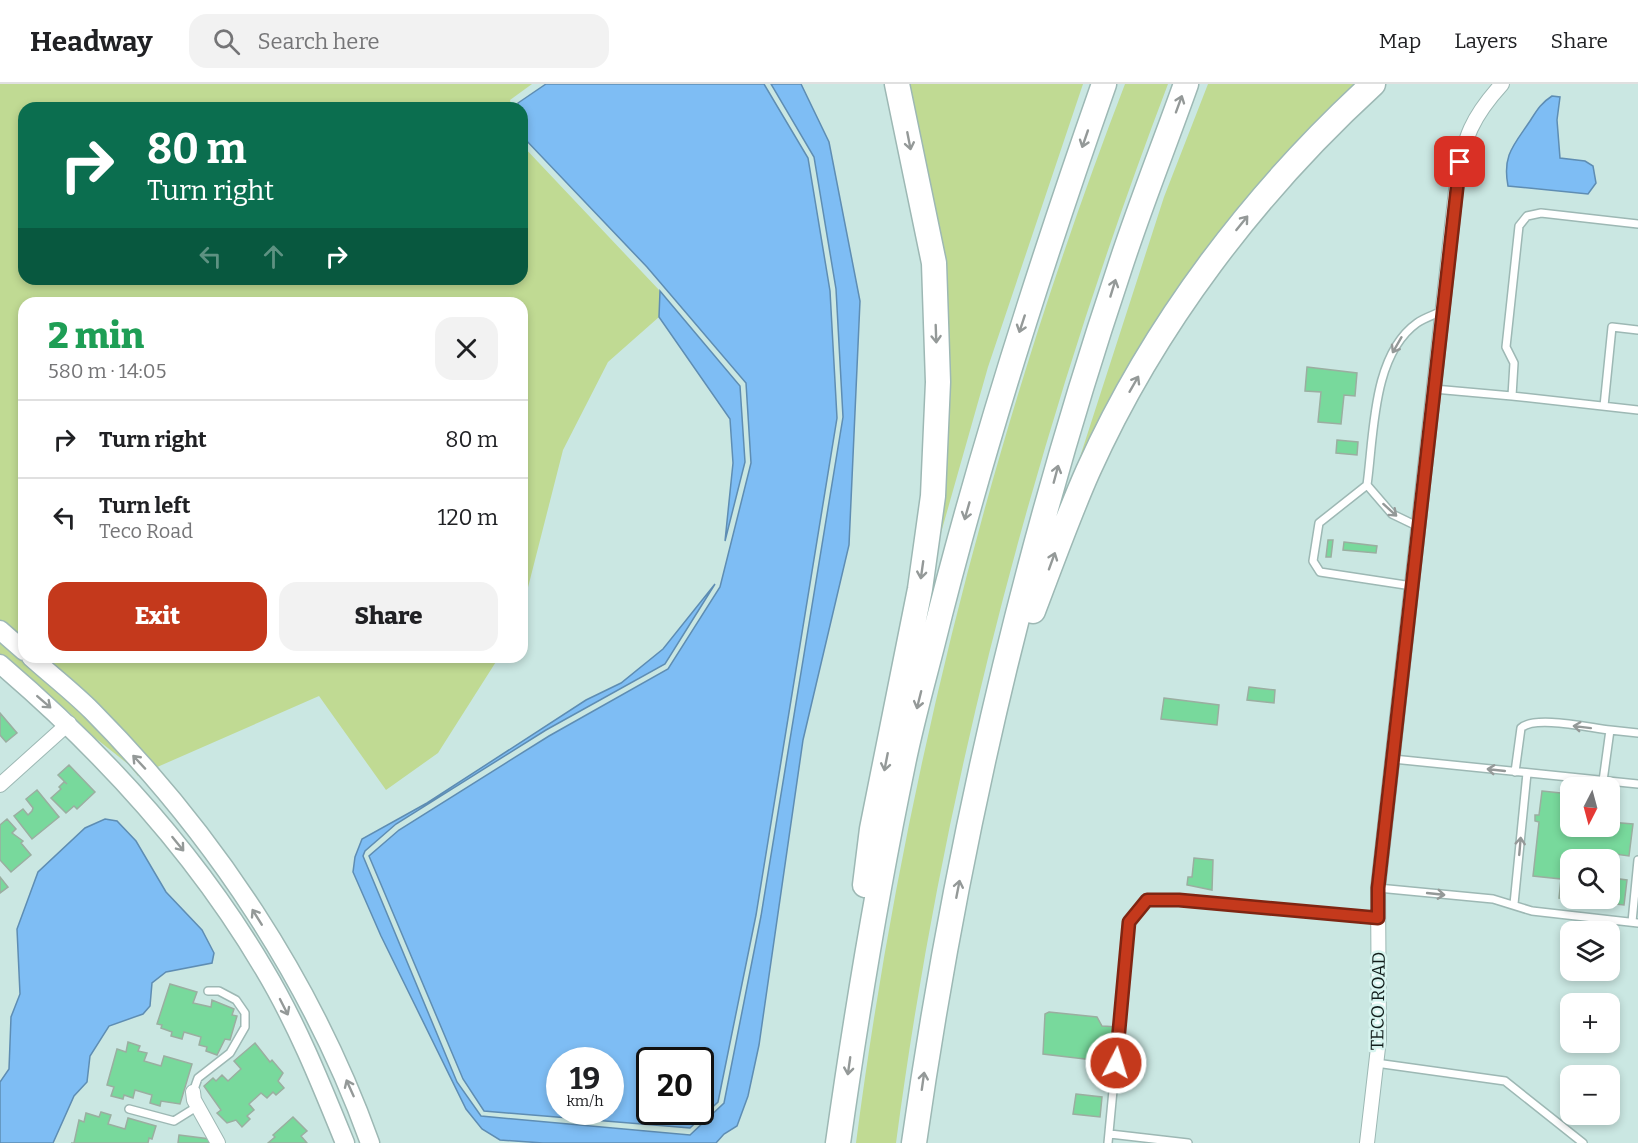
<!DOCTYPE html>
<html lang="en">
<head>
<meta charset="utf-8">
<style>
	:root { --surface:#fff; --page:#f2f2f2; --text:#202124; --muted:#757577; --line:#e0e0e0; --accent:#c4391c }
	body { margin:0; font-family:Bitter,serif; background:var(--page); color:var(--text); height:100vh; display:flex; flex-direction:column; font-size:22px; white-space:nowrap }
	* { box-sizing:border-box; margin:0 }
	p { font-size:20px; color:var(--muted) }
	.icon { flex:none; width:33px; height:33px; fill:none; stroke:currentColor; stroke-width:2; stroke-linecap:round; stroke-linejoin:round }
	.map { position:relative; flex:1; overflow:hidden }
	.side { position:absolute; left:18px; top:213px; width:510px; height:366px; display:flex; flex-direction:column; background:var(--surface); border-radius:18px; box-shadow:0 3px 9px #0003 }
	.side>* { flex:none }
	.guide { position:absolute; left:18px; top:18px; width:510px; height:183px; border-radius:18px; box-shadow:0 3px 9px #0003; background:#0b6e4f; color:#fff; overflow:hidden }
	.needle { width:39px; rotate:186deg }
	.tools { position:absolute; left:1560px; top:693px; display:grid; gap:12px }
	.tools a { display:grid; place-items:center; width:60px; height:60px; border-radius:12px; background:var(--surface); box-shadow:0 3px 9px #0003; font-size:30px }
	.speed { position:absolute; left:546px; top:963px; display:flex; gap:12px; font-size:30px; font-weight:700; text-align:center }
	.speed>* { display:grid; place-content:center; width:78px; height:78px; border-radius:50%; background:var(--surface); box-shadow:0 3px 9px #0003; line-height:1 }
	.speed small { font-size:15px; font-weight:400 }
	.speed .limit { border:3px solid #111; border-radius:9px; background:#fff; color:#111 }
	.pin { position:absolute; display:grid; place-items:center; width:51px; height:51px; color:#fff; margin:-26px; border-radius:12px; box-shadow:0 3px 9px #0006 }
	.me { position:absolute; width:66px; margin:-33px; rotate:5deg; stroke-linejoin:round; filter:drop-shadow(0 0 4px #0008) }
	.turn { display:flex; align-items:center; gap:21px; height:126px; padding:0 30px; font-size:27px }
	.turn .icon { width:78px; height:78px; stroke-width:2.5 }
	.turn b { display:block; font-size:42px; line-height:51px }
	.lanes { display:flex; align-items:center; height:57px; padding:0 30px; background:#0003; justify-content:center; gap:30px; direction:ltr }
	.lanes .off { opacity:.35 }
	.round { display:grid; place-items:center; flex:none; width:63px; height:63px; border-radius:18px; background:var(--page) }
	.summary { display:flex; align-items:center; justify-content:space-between; height:102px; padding:0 30px }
	h1 { font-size:36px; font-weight:800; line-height:45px; color:#1e9e55 }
	.button { display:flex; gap:12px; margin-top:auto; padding:12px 30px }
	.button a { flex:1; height:69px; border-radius:18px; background:var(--accent); color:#fff; font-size:24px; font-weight:800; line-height:69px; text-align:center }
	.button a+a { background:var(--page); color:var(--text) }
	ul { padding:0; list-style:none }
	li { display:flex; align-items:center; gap:18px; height:78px; padding:0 30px; border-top:2px solid var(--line) }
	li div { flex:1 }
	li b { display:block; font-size:22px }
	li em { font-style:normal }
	header { display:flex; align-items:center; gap:36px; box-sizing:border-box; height:84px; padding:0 30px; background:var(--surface); border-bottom:2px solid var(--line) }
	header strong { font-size:28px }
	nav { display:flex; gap:33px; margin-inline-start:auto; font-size:21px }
	.search { width:420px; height:54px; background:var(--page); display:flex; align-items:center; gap:15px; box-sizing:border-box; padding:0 21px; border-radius:18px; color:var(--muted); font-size:22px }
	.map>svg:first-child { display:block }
</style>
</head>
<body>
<header>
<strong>Headway</strong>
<div class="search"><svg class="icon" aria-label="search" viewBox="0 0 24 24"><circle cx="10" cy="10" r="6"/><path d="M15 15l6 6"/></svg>Search here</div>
<nav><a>Map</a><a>Layers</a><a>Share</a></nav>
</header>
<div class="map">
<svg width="1638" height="1059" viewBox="0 0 1638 1059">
	<rect width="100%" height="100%" fill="#cae7e2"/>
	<!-- green -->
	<path fill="#c0da93" d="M 0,0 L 532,0 L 510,16 L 512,24 L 24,24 L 24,195 L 522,195 L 522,61 L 660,207 L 659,233 L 608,278 L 563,366 L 522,527 L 522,219 L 24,219 L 24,557 L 0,536 Z
		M 905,0 L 1083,0 L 988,283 L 937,463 L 942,371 Z
		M 1125,0 L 1168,0 C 1038,342 944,696 896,1059 L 856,1059 C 903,698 994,340 1125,0 Z
		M 1208,0 L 1365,0 L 1311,52 L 1069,407 L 1164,113 Z
		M 0,556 L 87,633 L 140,691 L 138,692 L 128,680 L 89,649 L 70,629 L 0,570 Z
		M 42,573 L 499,573 L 438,669 L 386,706 L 319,612 L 155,684 Z"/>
	<!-- water -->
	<path fill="#7ebdf4" stroke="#5e8db3" stroke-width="1.5" fill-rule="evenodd" d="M 546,0 L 764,0 L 808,74 L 830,207 L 837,334 L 756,831 L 718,1018 L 690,1044 L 484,1027 L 463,995 L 369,772 L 399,746 L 549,652 L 668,585 L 720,503 L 751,379 L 746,299 L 647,183 L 523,53 L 522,24 L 519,24 L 518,19 ZM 560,976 L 610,976 L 610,1028 L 560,1028 ZM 650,976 L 700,976 L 700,1028 L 650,1028 Z
		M 771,0 L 801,0 L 829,58 L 860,217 L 849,461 L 803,656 L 759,961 L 748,1012 L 737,1042 L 724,1050 L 716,1059 L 543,1059 L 500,1056 L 482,1045 L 466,1025 L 381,852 L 353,788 L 355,773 L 362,755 L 427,719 L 586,616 L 621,599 L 663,565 L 715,500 L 665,580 L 546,646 L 396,740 L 365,767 L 363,772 L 457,998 L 481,1032 L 690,1051 L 724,1019 L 761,832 L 843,333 L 836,205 L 814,73 Z
		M 1552,12 L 1560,13 L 1557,36 L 1560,74 L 1585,77 L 1593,82 L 1596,99 L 1588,110 L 1508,102 C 1502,71 1514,61 1530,37 C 1537,26 1541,19 1552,12 Z
		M 660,207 L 740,302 L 745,378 L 725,457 L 733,379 L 730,335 L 659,233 Z
		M 105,735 L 117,737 L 136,757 L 166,808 L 202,846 L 214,869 L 212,879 L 166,888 L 152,899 L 150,922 L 143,930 L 109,942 L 90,972 L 87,998 L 74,1012 L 53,1059 L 0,1059 L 0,998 L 9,985 L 11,933 L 20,910 L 17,845 L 38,788 L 85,744 Z"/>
	<!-- building -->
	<path fill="#78d99c" stroke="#9aaea0" stroke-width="1.5" fill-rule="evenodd" d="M 1307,283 L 1357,289 L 1355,312 L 1344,311 L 1341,340 L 1318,338 L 1321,308 L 1305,307 Z
		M 1337,356 L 1358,358 L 1357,371 L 1336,369 Z
		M 1328,456 L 1333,456 L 1331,473 L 1326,473 Z
		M 1344,458 L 1377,462 L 1376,469 L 1343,466 Z
		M 1249,603 L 1275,606 L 1274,619 L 1247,616 Z
		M 1164,614 L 1219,621 L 1217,641 L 1161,635 Z
		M 0,629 L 17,649 L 6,658 L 0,651 Z
		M 69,681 L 95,708 L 77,725 L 74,722 L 66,729 L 51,714 L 61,705 L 59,703 L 64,698 L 67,700 L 58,691 Z
		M 37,706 L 59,733 L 32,755 L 14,732 L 23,725 L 28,731 L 32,727 L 33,724 L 26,715 Z
		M 1542,707 L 1570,710 L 1570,742 L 1610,742 L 1610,738 L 1633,740 L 1629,772 L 1615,770 L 1612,794 L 1627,796 L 1624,821 L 1559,814 L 1561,795 L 1533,792 L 1539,738 L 1535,737 L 1535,731 L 1539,731 ZM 1570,776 L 1610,776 L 1610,814 L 1570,814 Z
		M 7,735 L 16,745 L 12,749 L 23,757 L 21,759 L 31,771 L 11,788 L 0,776 L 0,741 Z
		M 1194,774 L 1213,776 L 1212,806 L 1187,801 L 1188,793 L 1192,793 Z
		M 0,793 L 8,803 L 0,809 Z
		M 170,900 L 197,908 L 193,919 L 211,923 L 212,916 L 234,925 L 232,931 L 237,932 L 230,956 L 225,955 L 217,971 L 206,967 L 207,963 L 199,961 L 201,953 L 184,948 L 182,955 L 171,952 L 172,948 L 161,944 L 162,941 L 157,940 Z
		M 1049,928 L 1097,933 L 1102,942 L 1118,943 L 1114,978 L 1096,976 L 1097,963 L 1093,976 L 1043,970 L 1045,930 Z
		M 128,958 L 140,962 L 138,967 L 147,969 L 144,977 L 161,982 L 164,972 L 192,980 L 180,1020 L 161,1017 L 160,1022 L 150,1019 L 152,1011 L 135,1006 L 133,1014 L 124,1011 L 123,1015 L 111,1012 L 114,1003 L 107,1001 L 117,965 L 126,968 Z
		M 255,959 L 270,978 L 272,976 L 283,989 L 278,997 L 284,1004 L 276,1011 L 273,1008 L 267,1014 L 261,1009 L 249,1020 L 254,1026 L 247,1032 L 250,1035 L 242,1043 L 236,1036 L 227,1039 L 217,1029 L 221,1026 L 204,1002 L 213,994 L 216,997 L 222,991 L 228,997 L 241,985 L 234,977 Z
		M 1076,1010 L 1102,1013 L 1100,1033 L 1073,1030 Z
		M 101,1028 L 111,1031 L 108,1040 L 125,1045 L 128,1034 L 156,1042 L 152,1055 L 149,1054 L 148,1059 L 71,1059 L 74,1059 L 79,1036 L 84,1038 L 86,1029 L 99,1033 Z
		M 293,1033 L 307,1047 L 301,1052 L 307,1059 L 268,1059 L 275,1053 L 273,1051 Z
		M 179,1051 L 210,1055 L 209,1059 L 178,1059 Z"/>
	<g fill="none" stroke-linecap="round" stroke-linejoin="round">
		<defs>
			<path id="lane" d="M 1434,305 L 1512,312 L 1514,279 L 1506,263 L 1519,142 L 1527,132 L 1541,129 L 1638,140
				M 1512,312 L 1638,326
				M 1604,322 L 1612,243 L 1638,246
				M 1367,401 L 1392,430 L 1419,443
				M 1412,502 L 1320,488 L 1313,477 L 1319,439 L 1367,401 C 1374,351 1372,271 1417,239 C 1424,234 1434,231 1442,227
				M 1610,646 L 1638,649
				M 1393,675 L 1638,700
				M 1515,688 L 1521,644 C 1535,631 1590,644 1610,646 L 1603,697
				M 1378,804 L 1493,815 L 1532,827 L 1638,839
				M 1514,820 L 1527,689
				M 1632,838 L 1638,776
				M 1376,979 L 1505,997 L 1583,1059
				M 193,1008 L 198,994 L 230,969 L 245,943 L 245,929 L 236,916 L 219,907 L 208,907
				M 129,1025 L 174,1037 L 198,1022
				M 1110,1050 L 1188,1059
				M 1108,1059 L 1129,838 L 1147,816 L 1179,816 L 1378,834"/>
			<path id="street" d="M 0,701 L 69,639
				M 193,1008 L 194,1016 L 218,1059
				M 1367,1059 L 1379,955 L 1378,804 L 1457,97 C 1464,53 1472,33 1502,0"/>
			<path id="secondary" d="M 0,546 L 24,567
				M 31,573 C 51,591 73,608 92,627 C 213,749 312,897 370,1059
				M 0,580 C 103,668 195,768 264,885 C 297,940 321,1000 345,1059"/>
			<path id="highway" d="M 1033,527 C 1051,480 1068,432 1088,387 C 1154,240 1255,108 1373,0
				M 865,801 L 872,745 L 920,505 L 933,412 L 938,298 L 934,179 L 897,0
				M 838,1059 C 856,932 877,805 903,680 C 911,640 922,601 932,562 C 979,371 1039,185 1104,0
				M 914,1059 C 956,764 1024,469 1119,186 C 1139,124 1164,62 1186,0"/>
		</defs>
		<!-- lane casing -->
		<use href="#lane" stroke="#9db8b4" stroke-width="10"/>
		<!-- street casing -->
		<use href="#street" stroke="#9db8b4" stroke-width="16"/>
		<!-- secondary casing -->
		<use href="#secondary" stroke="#9db8b4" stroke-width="21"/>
		<!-- highway casing -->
		<use href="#highway" stroke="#9db8b4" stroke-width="27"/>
		<!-- lane -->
		<use href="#lane" stroke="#fff" stroke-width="7"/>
		<!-- street -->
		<use href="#street" stroke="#fff" stroke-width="14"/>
		<!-- secondary -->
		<use href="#secondary" stroke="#fff" stroke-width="18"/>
		<!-- highway -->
		<use href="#highway" stroke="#fff" stroke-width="24"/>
	</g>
	<!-- one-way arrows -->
	<defs><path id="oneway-shaft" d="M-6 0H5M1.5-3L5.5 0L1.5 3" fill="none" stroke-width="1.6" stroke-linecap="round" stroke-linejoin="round" transform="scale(1.5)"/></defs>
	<g stroke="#949998">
		<use href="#oneway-shaft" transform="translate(1179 20) rotate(-70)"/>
		<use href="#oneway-shaft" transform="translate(1085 55) rotate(109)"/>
		<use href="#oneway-shaft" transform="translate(909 57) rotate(79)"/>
		<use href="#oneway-shaft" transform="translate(1242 139) rotate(-51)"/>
		<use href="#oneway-shaft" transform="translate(1113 204) rotate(-73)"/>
		<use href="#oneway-shaft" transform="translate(1022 240) rotate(108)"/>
		<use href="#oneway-shaft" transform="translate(936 250) rotate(88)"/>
		<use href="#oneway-shaft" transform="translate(1397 261) rotate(120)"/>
		<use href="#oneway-shaft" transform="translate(1134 300) rotate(-60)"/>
		<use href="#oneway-shaft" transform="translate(1056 390) rotate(-75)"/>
		<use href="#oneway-shaft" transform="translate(1390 426) rotate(42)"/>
		<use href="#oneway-shaft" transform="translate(967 427) rotate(106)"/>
		<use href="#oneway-shaft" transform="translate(1052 477) rotate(-70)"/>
		<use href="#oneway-shaft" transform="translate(922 486) rotate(98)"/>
		<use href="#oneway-shaft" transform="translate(919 616) rotate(104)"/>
		<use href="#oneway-shaft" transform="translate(44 618) rotate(41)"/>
		<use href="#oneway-shaft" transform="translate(1582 643) rotate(-173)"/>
		<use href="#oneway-shaft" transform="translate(139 678) rotate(-133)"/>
		<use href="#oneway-shaft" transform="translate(886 678) rotate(101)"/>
		<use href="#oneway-shaft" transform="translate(1496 686) rotate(-174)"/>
		<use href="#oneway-shaft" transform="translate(178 760) rotate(51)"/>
		<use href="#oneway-shaft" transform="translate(1520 762) rotate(-85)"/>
		<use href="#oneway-shaft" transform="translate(958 805) rotate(-79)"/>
		<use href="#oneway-shaft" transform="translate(1436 810) rotate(6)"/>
		<use href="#oneway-shaft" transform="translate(257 833) rotate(-122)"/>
		<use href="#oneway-shaft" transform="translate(284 923) rotate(63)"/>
		<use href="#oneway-shaft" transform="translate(849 982) rotate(98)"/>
		<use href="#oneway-shaft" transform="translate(923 997) rotate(-82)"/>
		<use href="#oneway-shaft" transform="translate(350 1004) rotate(-114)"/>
	</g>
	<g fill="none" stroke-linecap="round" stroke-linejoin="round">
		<defs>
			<path id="route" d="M 1116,979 L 1129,838 L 1147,816 L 1179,816 L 1378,834 L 1378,804 L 1460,78"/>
		</defs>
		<!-- route casing -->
		<use href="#route" stroke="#7f2512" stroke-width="15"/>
		<!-- route -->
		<use href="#route" stroke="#c4391c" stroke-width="10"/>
	</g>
	<g text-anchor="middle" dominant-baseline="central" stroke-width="5" stroke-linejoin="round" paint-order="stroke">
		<!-- street labels -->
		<g font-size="18" fill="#121d1b" stroke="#d7f4ef">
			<text transform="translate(1378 917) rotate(-89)">TECO ROAD</text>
		</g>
	</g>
</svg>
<div class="tools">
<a><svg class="needle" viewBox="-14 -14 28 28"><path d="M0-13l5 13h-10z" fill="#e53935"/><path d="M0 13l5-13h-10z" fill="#757577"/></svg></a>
<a><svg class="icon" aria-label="search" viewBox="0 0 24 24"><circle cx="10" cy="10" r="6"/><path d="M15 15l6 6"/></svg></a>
<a><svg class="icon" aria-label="layers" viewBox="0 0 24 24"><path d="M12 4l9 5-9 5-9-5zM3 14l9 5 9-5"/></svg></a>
<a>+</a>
<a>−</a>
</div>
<div class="speed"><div>19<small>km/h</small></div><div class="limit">20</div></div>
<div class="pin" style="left:1460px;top:78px;background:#d93025"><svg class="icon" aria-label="arrive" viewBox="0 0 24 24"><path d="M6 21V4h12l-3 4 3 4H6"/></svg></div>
<svg class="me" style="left:1116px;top:979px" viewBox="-20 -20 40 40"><circle r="17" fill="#c4391c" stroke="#fff" stroke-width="3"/><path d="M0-11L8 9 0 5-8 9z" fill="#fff"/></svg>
<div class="guide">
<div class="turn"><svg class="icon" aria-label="right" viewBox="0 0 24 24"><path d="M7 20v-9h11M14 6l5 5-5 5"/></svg><div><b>80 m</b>Turn right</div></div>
<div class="lanes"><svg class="icon off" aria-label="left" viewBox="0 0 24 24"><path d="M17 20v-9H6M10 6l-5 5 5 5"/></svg><svg class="icon off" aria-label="ahead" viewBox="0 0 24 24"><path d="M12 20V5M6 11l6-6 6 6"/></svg><svg class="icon" aria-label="right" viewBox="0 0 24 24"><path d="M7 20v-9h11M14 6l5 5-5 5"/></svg></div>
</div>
<section class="side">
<div class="summary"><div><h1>2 min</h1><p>580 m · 14:05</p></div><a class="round"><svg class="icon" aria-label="close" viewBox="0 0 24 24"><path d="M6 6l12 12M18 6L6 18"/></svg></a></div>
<ul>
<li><svg class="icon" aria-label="right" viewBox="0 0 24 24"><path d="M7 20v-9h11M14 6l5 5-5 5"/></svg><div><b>Turn right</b></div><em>80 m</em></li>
<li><svg class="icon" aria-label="left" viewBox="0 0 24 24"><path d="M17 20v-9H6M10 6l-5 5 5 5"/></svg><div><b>Turn left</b><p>Teco Road</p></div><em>120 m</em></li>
</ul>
<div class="button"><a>Exit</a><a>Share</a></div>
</section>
</div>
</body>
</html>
